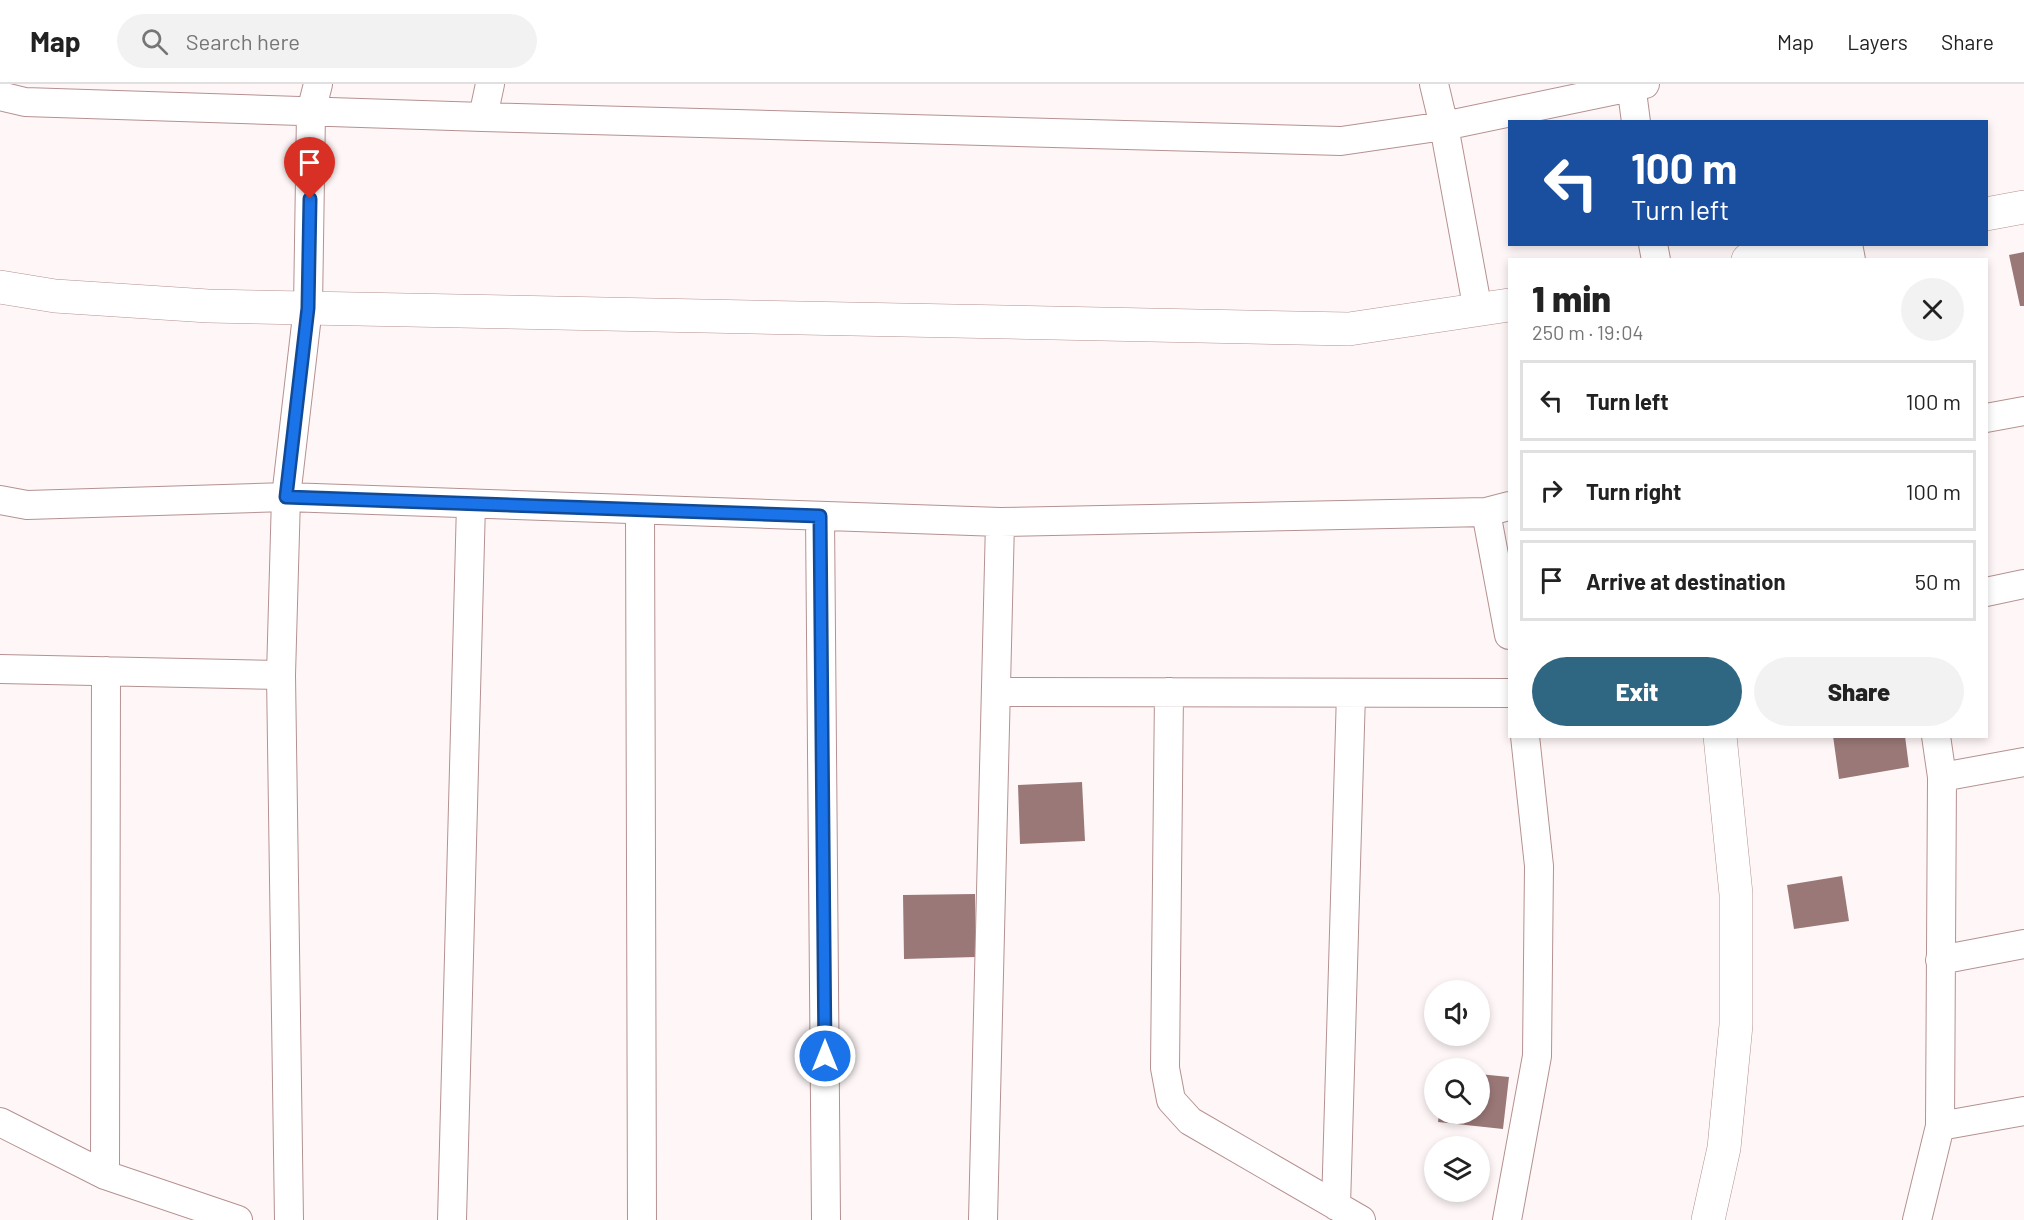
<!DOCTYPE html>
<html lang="en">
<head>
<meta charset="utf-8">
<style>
	:root { --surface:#fff; --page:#f2f2f2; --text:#222; --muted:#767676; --line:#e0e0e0; --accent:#2f6681 }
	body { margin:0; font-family:Barlow,sans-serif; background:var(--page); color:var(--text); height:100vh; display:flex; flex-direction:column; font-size:22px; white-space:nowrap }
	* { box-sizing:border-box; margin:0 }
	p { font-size:20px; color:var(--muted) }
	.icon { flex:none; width:33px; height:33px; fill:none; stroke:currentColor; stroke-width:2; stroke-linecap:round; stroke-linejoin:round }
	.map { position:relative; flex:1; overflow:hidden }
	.panel { position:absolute; left:1508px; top:174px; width:480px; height:480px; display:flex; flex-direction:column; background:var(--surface); border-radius:0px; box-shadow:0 3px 9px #0003 }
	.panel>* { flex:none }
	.hud { position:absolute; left:1508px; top:36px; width:480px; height:126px; border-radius:0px; box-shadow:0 3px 9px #0003; background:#1a4fa0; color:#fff; overflow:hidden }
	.tools { position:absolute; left:1424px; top:896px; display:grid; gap:12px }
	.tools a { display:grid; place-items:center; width:66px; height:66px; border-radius:50%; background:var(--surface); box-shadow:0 3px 9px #0003; font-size:30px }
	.pin { position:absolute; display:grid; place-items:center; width:51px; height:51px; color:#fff; margin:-62px -26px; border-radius:50% 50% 50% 0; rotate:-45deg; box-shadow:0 0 6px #0007 }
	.pin .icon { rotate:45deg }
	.me { position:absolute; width:66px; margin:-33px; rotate:0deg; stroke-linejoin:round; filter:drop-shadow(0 0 4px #0008) }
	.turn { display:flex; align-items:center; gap:21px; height:126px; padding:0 24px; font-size:27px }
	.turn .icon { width:78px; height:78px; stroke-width:2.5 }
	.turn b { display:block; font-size:42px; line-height:51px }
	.round { display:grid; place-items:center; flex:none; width:63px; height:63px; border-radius:32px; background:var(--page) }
	.overview { display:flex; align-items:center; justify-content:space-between; height:102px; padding:0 24px }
	h1 { font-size:36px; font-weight:800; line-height:45px }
	.button { display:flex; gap:12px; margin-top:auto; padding:12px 24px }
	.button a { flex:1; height:69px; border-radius:36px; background:var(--accent); color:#fff; font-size:24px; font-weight:800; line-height:69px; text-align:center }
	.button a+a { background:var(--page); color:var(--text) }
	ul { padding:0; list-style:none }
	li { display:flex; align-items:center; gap:18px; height:81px; margin:0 12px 9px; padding:0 12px; border:3px solid var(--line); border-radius:0px }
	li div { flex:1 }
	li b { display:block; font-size:22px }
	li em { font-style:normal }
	header { display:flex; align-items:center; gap:36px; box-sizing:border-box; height:84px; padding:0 30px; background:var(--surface); border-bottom:2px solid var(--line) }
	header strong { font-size:28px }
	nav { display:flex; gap:33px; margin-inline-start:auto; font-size:21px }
	.search { width:420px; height:54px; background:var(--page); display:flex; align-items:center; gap:15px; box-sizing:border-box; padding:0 21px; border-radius:33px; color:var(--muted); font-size:22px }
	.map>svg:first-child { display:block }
</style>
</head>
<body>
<header>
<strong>Map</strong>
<div class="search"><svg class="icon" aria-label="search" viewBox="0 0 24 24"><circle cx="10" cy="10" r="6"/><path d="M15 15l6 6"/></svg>Search here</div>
<nav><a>Map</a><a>Layers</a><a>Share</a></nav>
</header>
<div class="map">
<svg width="2024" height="1136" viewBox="0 0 2024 1136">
	<rect width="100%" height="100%" fill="#fff7f7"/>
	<!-- building -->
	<path fill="#9b7878" d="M 2024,168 L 2024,222 L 2020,222 L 2009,171 Z
		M 1833,652 L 1905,652 L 1909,683 L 1839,695 Z
		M 1082,698 L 1085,757 L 1020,760 L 1018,701 Z
		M 1842,792 L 1849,837 L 1794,845 L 1787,801 Z
		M 975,810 L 976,873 L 904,875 L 903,811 Z
		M 1479,990 L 1509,993 L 1503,1045 L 1438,1038 L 1439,1029 L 1479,1029 Z"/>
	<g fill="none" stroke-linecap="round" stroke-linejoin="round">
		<defs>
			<path id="street" d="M 1434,0 L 1444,42 L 1478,227
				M 1631,0 L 1636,38
				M 0,12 L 25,18 L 483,33 L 1341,57 L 1444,42 L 1645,0
				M 483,33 L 490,0
				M 1653,160 L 1656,176
				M 1848,160 L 1851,176
				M 1986,334 L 2024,327
				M 0,416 L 27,421 L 286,413 L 1000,438 L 1486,428 L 1509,422
				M 640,426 L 642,1136
				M 1486,428 L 1509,551
				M 820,432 L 826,1136
				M 1986,508 L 2024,500
				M 0,585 L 281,591
				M 996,608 L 1509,609
				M 1169,608 L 1165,984 L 1171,1016 L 1190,1037 L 1361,1136
				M 1942,693 L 2024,678
				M 1940,876 L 2024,860
				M 0,1038 L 105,1091 L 238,1136
				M 1940,1042 L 2024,1027
				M 105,1091 L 106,587
				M 1336,1122 L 1351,609
				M 289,1136 L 281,591 L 286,413 L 308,223 L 311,28 L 318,0
				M 452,1136 L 471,420
				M 983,1136 L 1000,438
				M 1507,1136 L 1537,972 L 1539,782 L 1525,652
				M 1917,1136 L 1940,1042 L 1942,693 L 1936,652"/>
			<path id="secondary" d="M 1986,130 L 2024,123
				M 1748,176 L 1829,160
				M 0,203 L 55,212 L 208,222 L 1349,245 L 1509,221
				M 1708,1136 L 1724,1064 L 1736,941 L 1736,810 L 1720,652"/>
		</defs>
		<!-- street casing -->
		<use href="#street" stroke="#b59191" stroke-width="30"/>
		<!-- secondary casing -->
		<use href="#secondary" stroke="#b59191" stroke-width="34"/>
		<!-- street -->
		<use href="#street" stroke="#fff" stroke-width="28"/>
		<!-- secondary -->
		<use href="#secondary" stroke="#fff" stroke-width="33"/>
	</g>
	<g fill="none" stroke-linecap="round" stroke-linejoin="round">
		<defs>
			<path id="route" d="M 310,115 L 308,224 L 286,413 L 820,432 L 825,972"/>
		</defs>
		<!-- route casing -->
		<use href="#route" stroke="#114b97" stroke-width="15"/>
		<!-- route -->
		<use href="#route" stroke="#1a73e8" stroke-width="10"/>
	</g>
</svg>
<div class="tools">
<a><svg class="icon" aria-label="sound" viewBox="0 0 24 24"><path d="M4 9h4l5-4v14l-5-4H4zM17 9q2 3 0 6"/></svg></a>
<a><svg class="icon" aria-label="search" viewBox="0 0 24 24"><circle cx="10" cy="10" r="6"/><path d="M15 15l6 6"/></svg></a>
<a><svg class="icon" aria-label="layers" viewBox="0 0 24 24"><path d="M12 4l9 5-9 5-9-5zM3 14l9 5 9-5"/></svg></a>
</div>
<div class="pin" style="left:310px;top:115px;background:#d93025"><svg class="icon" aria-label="arrive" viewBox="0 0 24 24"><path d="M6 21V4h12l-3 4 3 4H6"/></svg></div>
<svg class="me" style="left:825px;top:972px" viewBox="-20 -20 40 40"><circle r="17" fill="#1a73e8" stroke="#fff" stroke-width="3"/><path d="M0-11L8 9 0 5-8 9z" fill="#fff"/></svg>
<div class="hud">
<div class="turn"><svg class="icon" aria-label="left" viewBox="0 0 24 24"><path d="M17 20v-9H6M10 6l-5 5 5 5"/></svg><div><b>100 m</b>Turn left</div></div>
</div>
<section class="panel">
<div class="overview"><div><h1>1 min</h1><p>250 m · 19:04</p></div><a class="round"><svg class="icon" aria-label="close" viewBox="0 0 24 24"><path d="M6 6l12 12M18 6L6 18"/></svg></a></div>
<ul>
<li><svg class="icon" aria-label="left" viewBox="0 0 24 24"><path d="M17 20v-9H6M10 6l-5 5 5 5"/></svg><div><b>Turn left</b></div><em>100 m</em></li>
<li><svg class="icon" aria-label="right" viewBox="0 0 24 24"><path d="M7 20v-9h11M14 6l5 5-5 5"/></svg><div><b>Turn right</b></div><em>100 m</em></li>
<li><svg class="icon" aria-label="arrive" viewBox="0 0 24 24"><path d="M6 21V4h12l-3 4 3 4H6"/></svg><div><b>Arrive at destination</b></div><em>50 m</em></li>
</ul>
<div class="button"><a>Exit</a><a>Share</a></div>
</section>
</div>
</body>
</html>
